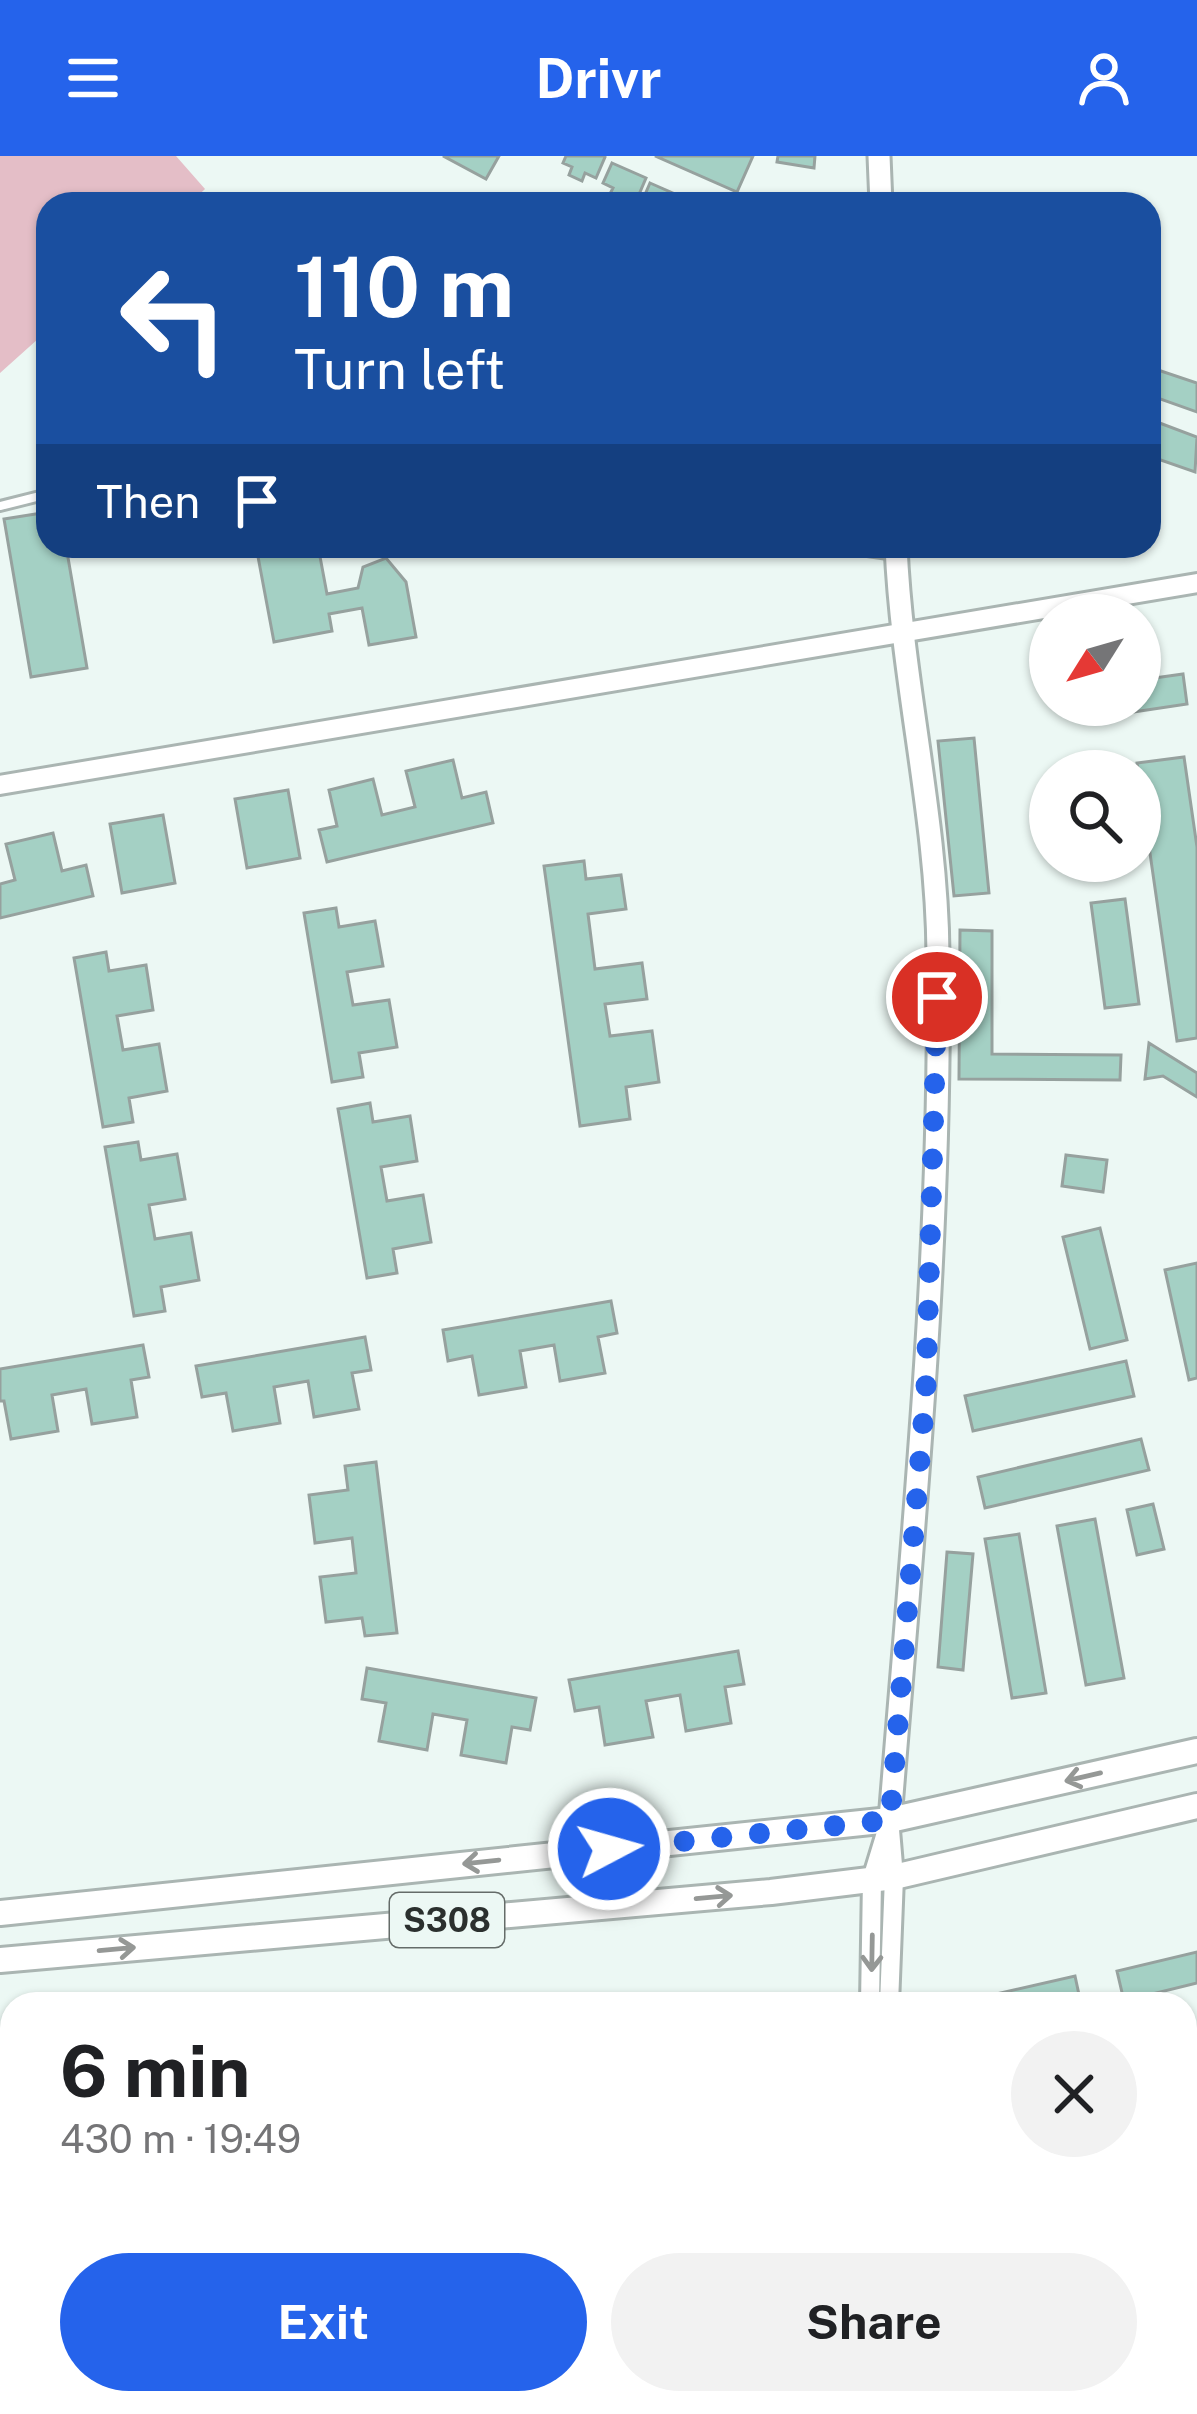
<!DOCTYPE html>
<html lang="en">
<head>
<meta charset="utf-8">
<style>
	:root { --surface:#fff; --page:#f2f2f2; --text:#202124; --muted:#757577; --accent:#2563eb }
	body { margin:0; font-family:"Public Sans",sans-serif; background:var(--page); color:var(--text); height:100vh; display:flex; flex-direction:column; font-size:45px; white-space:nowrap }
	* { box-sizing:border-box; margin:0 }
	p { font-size:39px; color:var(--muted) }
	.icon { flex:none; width:66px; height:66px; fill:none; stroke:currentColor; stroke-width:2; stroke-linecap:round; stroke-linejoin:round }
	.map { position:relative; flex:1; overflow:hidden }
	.panel { position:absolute; left:0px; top:1836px; width:1197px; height:423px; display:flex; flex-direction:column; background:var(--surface); border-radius:36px 36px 0 0; box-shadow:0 3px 9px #0004 }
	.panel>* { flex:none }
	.guide { position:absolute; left:36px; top:36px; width:1125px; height:366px; border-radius:36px; box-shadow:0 3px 9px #0004; background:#1a4fa0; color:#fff; overflow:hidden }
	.needle { width:78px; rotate:233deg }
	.tools { position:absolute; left:1029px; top:438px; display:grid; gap:24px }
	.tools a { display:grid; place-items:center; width:132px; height:132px; border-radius:50%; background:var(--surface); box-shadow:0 3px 9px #0004; font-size:60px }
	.pin { position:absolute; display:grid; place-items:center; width:102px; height:102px; color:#fff; margin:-51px; border:6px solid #fff; border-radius:50%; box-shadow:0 3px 12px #0007 }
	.me { position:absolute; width:132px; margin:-66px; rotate:84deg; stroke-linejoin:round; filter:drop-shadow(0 0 9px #0008) }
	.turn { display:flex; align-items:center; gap:42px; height:252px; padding:0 60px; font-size:54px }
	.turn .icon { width:156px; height:156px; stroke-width:2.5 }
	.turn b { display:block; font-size:84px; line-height:102px }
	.then { display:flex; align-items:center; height:114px; padding:0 60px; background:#0003; gap:24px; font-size:45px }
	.round { display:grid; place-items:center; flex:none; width:126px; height:126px; border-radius:63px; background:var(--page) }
	.head { display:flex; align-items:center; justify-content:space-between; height:204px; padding:0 60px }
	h1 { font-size:72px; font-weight:700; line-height:90px }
	.cta { display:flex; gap:24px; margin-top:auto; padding:24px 60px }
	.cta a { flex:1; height:138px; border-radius:72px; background:var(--accent); color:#fff; font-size:48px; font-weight:700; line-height:138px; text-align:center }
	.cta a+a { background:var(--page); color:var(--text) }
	header { display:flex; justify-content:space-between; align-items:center; height:156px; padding:0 60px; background:var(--accent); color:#fff; font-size:54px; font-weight:700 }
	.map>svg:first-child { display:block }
</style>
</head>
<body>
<header><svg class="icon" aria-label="menu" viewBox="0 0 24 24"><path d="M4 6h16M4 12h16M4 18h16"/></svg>Drivr<svg class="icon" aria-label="person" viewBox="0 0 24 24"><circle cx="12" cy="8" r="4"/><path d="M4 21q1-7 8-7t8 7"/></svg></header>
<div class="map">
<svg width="1197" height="2258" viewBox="0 0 1197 2258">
	<rect width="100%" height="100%" fill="#ecf8f4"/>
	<!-- green -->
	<path fill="#e4bec7" d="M 0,0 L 176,0 L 205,33 L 189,48 L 48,48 L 48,174 L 0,217 Z"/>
	<!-- building -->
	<path fill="#a4d0c4" stroke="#96a19e" stroke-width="3" d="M 443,0 L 499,0 L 486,23 Z
		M 566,0 L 604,0 L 605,1 L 596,22 L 585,17 L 582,25 L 569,19 L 572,11 L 563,7 Z
		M 655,0 L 753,0 L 737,36 Z
		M 778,0 L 815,0 L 814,12 L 777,6 Z
		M 612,7 L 646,22 L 637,43 L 626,38 L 623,45 L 609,40 L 613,32 L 603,27 Z
		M 650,27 L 684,42 L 681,48 L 641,48 Z
		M 1149,211 L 1197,227 L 1197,256 L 1149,239 Z
		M 1149,263 L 1197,281 L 1195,316 L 1149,300 Z
		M 48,356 L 48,390 L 66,390 L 87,512 L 31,521 L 4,363 Z
		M 256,390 L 318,390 L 327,438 L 358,432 L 363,411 L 386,402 L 406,426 L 416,481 L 369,489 L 362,452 L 329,458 L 332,475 L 274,486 Z
		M 1183,518 L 1187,548 L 1100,561 L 1098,549 L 1140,549 L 1140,524 Z
		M 974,582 L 989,737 L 954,740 L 938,585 Z
		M 1184,601 L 1197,691 L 1197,882 L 1177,885 L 1137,607 Z
		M 453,604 L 462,642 L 486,636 L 493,667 L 327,706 L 319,674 L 337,670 L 329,634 L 373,623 L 382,659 L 415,651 L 406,615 Z
		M 288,634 L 300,702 L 247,712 L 235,643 Z
		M 163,659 L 175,727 L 122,737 L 110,668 Z
		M 53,677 L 62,715 L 86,709 L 93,740 L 0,762 L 0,728 L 15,724 L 6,688 Z
		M 584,705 L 586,723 L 621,719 L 626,753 L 588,758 L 595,813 L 642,807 L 647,843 L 605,848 L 610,880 L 652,875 L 659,926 L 626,931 L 630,963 L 580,970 L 544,710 Z
		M 1092,705 L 1119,705 L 1121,718 L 1094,721 Z
		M 1125,743 L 1139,848 L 1105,852 L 1091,747 Z
		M 336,752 L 339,771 L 375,765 L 383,810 L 347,816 L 353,849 L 389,844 L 397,891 L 359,897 L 363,921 L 332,926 L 304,757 Z
		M 960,774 L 992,775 L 992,898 L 1121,899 L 1120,924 L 959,923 Z
		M 106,796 L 109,815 L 146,809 L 153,854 L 117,860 L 123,894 L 159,888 L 167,935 L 129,942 L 133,966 L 103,971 L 74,802 Z
		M 1149,887 L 1197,917 L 1197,941 L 1163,920 L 1145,923 Z
		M 370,947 L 373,966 L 410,960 L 417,1005 L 381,1011 L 387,1045 L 423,1039 L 431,1086 L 393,1093 L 397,1117 L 367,1122 L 338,953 Z
		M 138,986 L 141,1004 L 177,998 L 185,1043 L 149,1049 L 155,1083 L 191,1077 L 199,1124 L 161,1131 L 165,1155 L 134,1160 L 105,991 Z
		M 1066,999 L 1107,1004 L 1103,1036 L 1062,1030 Z
		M 1100,1072 L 1127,1184 L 1090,1193 L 1063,1081 Z
		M 1197,1107 L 1197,1222 L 1189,1224 L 1165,1114 Z
		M 611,1145 L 617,1177 L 598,1181 L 605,1217 L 560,1225 L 554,1189 L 520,1195 L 526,1231 L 479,1239 L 472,1200 L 448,1205 L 443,1174 Z
		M 365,1181 L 371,1214 L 352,1217 L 359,1253 L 314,1261 L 308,1225 L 274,1231 L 280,1267 L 233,1275 L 226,1237 L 202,1241 L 196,1210 Z
		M 143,1189 L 149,1221 L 131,1224 L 137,1261 L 92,1268 L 86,1233 L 52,1239 L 58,1275 L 11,1283 L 4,1245 L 0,1245 L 0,1213 Z
		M 1126,1205 L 1134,1240 L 973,1275 L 965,1240 Z
		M 1141,1283 L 1149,1314 L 985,1352 L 978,1321 Z
		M 376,1306 L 397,1477 L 365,1480 L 362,1462 L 326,1466 L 320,1421 L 356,1417 L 352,1382 L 315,1387 L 309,1339 L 348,1334 L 345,1310 Z
		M 1153,1348 L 1164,1393 L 1137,1399 L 1127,1354 Z
		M 1095,1363 L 1124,1522 L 1086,1529 L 1057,1370 Z
		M 1019,1378 L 1046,1537 L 1012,1542 L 985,1383 Z
		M 947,1396 L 973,1398 L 963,1514 L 938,1511 Z
		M 738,1495 L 744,1528 L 725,1531 L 731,1567 L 686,1575 L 680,1539 L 646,1545 L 653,1581 L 605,1589 L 599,1551 L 575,1555 L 569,1524 Z
		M 367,1512 L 536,1542 L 530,1574 L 512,1571 L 506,1607 L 461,1599 L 467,1564 L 433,1558 L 427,1594 L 379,1585 L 386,1547 L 362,1543 Z
		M 1197,1796 L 1197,1827 L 1124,1845 L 1117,1815 Z
		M 1075,1820 L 1081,1848 L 980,1848 L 979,1842 Z
		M 1191,1862 L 1197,1887 L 1197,2000 L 1187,2003 L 1185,1864 Z
		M 2,2091 L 12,2091 L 12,2241 L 0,2241 Z
		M 1185,2117 L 1197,2121 L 1197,2176 L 1185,2172 Z
		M 906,2247 L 943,2247 L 942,2258 L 905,2258 Z
		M 1059,2247 L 1094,2247 L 1097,2258 L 1061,2258 Z
		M 1131,2247 L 1178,2247 L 1181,2258 L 1134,2258 Z
		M 690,2253 L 690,2258 L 510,2258 L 510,2255 Z"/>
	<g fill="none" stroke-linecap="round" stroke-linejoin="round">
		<defs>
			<path id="service" d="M 0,350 L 48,338
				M 533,390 L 546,394 L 572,390
				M 833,390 L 895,399"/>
			<path id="tertiary" d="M 0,629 L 1197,427
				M 870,1848 L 872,1723 L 890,1664
				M 889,1848 L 894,1721 L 890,1674
				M 850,2258 L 851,2247
				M 870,2258 L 870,2247"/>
			<path id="secondary" d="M 879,0 L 881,48
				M 890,1664 C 913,1376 942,1087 938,798 C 937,661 902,527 896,390"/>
			<path id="primary" d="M 0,1757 L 890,1664 L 1197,1595
				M 0,1804 L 771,1736 L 894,1721 L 1197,1650"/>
		</defs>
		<!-- service casing -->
		<use href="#service" stroke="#aab5b2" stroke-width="14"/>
		<!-- tertiary casing -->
		<use href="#tertiary" stroke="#aab5b2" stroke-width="24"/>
		<!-- secondary casing -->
		<use href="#secondary" stroke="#aab5b2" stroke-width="27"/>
		<!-- primary casing -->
		<use href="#primary" stroke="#aab5b2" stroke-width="30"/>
		<!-- service -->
		<use href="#service" stroke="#fff" stroke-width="8"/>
		<!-- tertiary -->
		<use href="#tertiary" stroke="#fff" stroke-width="18"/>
		<!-- secondary -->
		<use href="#secondary" stroke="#fff" stroke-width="21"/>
		<!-- primary -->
		<use href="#primary" stroke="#fff" stroke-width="24"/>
	</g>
	<!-- one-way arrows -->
	<defs><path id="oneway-shaft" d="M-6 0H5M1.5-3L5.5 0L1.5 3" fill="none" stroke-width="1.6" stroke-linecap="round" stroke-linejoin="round" transform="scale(3)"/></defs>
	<g stroke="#959896">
		<use href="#oneway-shaft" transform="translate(1083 1621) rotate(167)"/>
		<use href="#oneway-shaft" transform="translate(481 1706) rotate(174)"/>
		<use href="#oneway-shaft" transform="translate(714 1741) rotate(-5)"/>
		<use href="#oneway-shaft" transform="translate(117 1793) rotate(-5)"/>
		<use href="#oneway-shaft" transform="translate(872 1797) rotate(91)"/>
	</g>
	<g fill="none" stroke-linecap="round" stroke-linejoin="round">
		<!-- route -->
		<path stroke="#2563eb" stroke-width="21" stroke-dasharray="0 37.8" d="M 609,1693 L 890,1664 L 926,1231 L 937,841"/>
	</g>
	<g text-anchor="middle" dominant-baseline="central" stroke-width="9" stroke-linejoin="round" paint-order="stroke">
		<!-- shield labels -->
		<rect fill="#ecf8f4" stroke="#656c69" stroke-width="3" x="390" y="1737" width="114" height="54" rx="9"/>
		<g font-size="33" font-weight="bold" fill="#2b302e">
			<text x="447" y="1764">S308</text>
		</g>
	</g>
</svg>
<div class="tools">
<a><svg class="needle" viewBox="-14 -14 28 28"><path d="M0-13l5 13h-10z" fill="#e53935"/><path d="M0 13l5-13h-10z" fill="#757577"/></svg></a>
<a><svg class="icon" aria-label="search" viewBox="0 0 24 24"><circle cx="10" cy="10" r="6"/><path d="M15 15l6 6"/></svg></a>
</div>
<div class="pin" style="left:937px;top:841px;background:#d93025"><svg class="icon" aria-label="arrive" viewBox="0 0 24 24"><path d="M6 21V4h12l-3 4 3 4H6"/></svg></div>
<svg class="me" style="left:609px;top:1693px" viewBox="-20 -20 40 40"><circle r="17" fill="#2563eb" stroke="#fff" stroke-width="3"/><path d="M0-11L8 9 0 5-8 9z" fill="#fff"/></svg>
<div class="guide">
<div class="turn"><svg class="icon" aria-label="left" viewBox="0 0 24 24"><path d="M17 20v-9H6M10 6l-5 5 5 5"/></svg><div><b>110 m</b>Turn left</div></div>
<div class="then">Then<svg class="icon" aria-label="arrive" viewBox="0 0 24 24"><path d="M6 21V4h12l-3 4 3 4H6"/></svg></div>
</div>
<section class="panel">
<div class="head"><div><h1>6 min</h1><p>430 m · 19:49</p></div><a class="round"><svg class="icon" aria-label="close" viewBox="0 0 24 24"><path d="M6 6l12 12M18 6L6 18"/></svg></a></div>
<div class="cta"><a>Exit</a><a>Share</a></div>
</section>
</div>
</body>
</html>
